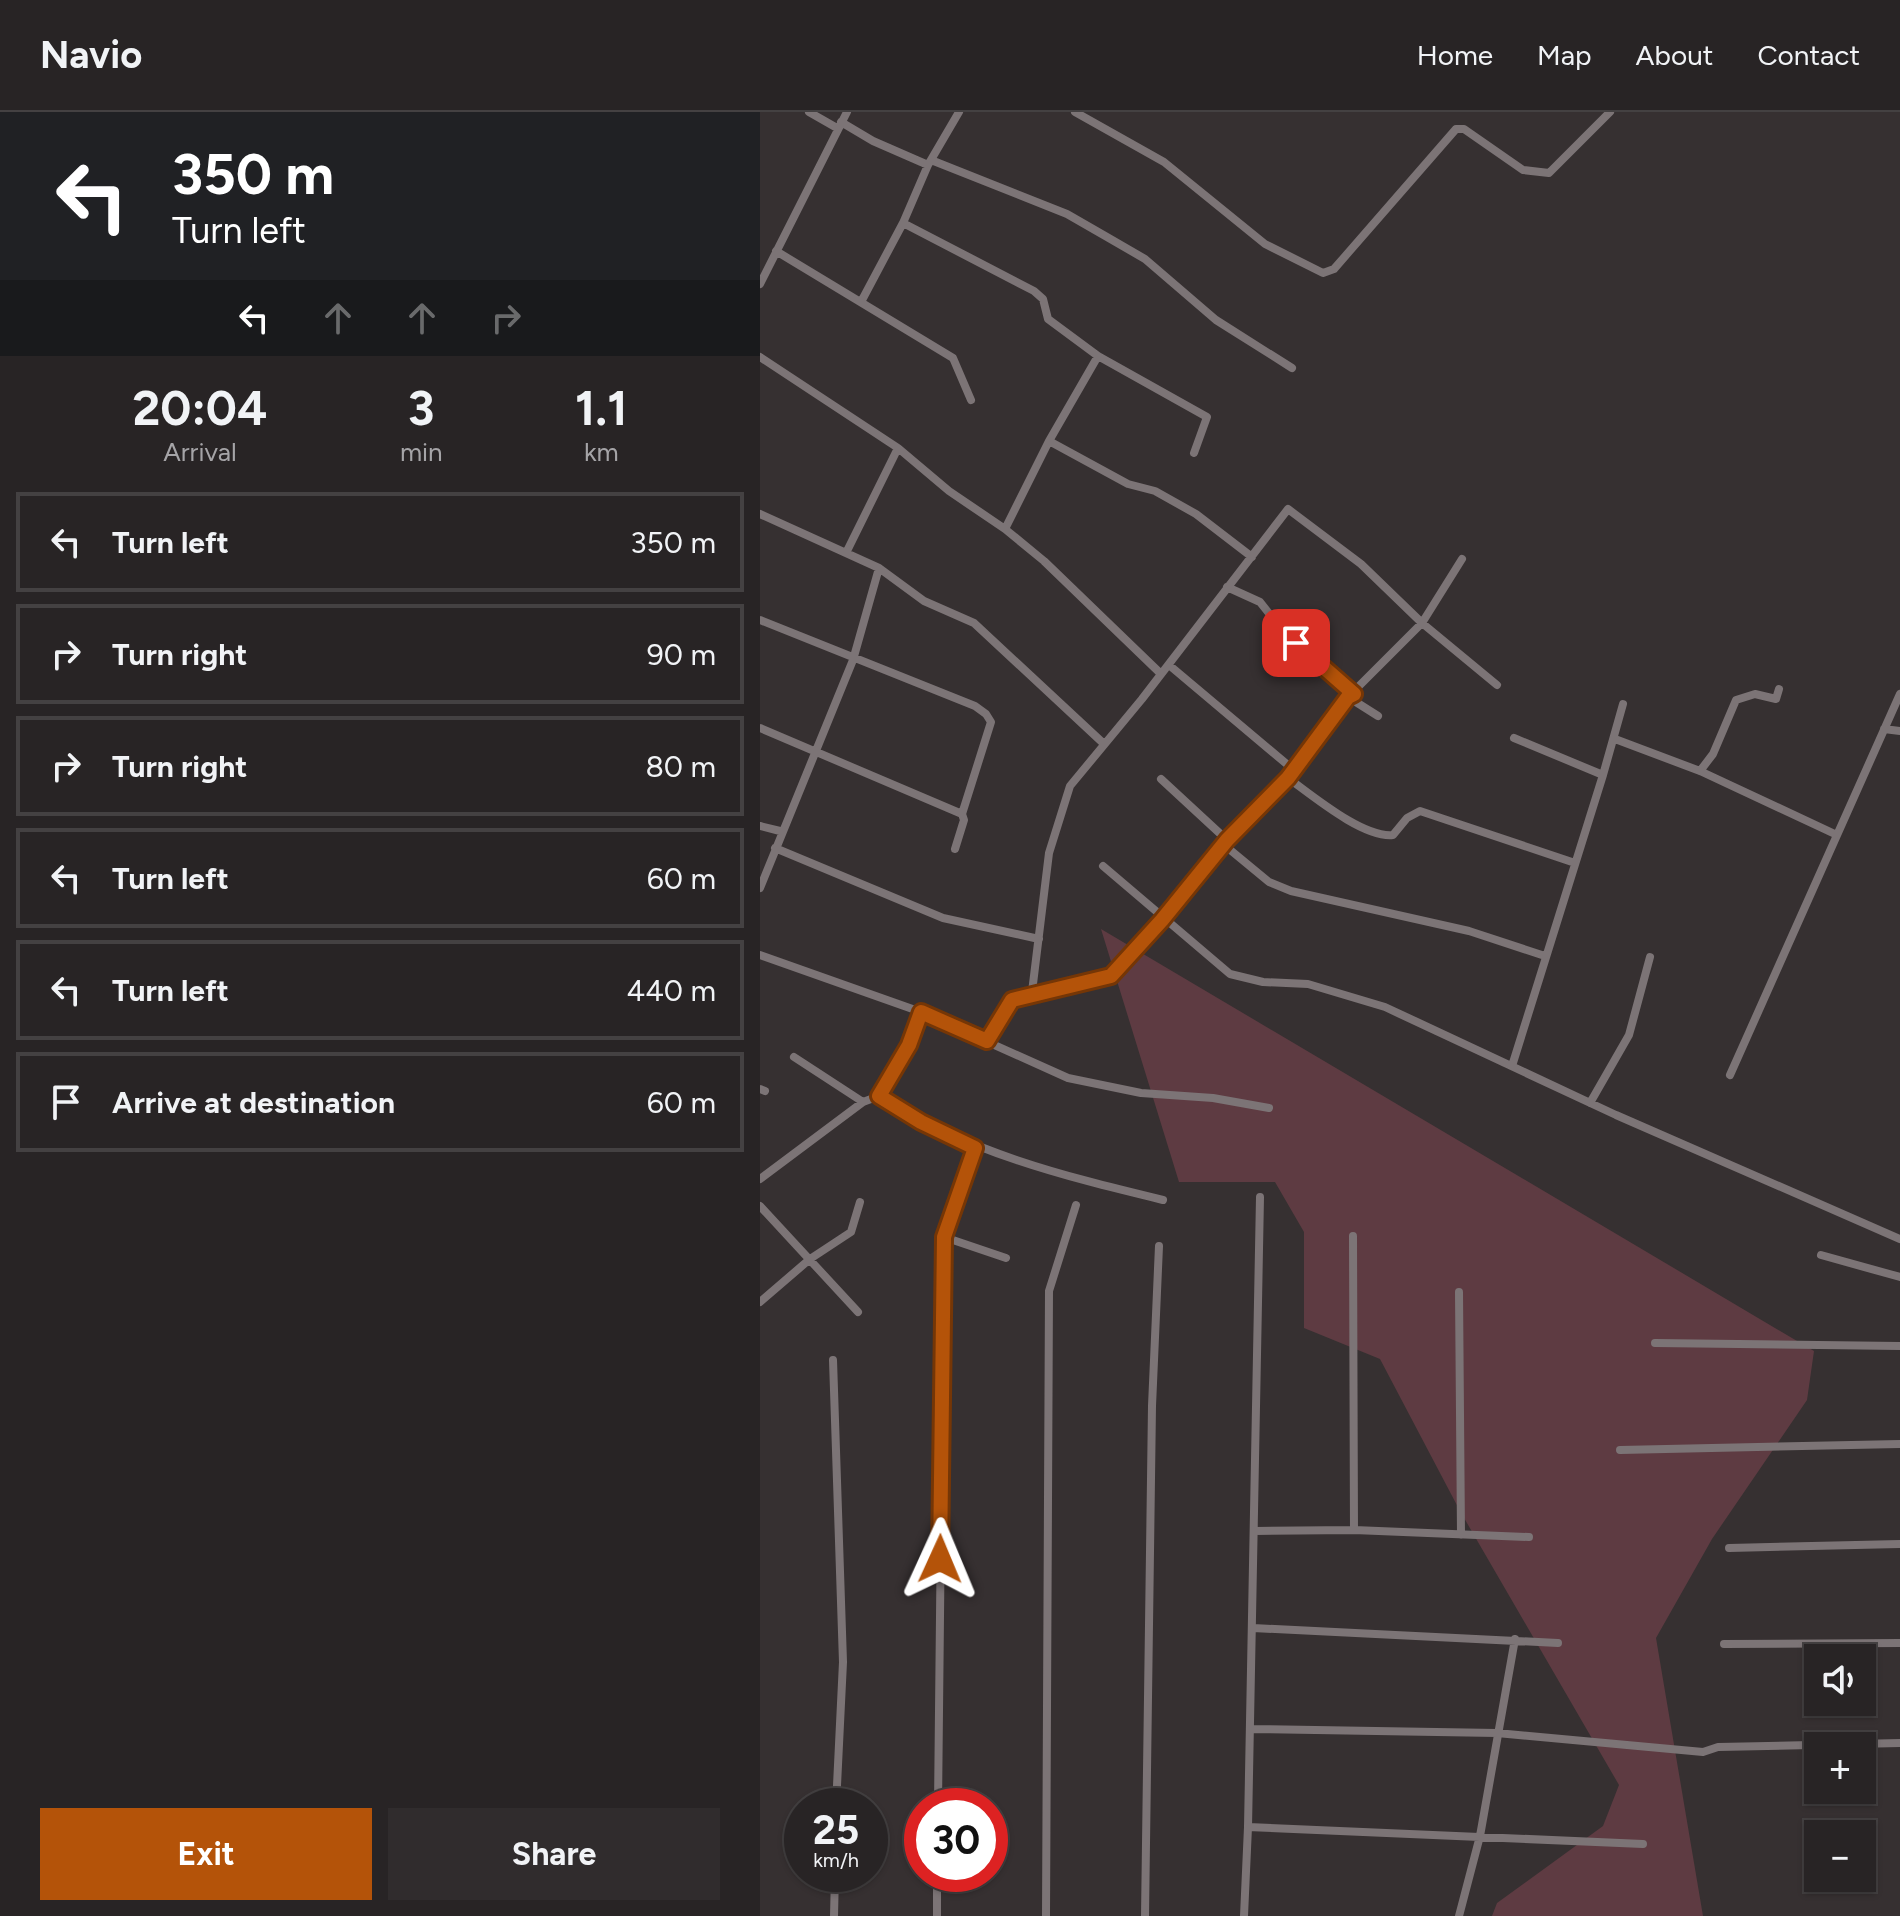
<!DOCTYPE html>
<html lang="en">
<head>
<meta charset="utf-8">
<style>
	:root { --surface:#282425; --page:#302c2d; --text:#f1f3f6; --muted:#a5a4a7; --line:#444142; --accent:#b45309 }
	body { margin:0; font-family:Figtree,sans-serif; background:var(--page); color:var(--text); height:100vh; display:flex; flex-direction:column; font-size:30px; white-space:nowrap }
	* { box-sizing:border-box; margin:0 }
	p { font-size:26px; color:var(--muted) }
	.icon { flex:none; width:44px; height:44px; fill:none; stroke:currentColor; stroke-width:2; stroke-linecap:round; stroke-linejoin:round }
	.map { position:relative; flex:1; overflow:hidden }
	.side { display:flex; flex-direction:column; background:var(--surface); width:760px }
	.side>* { flex:none }
	.hud { background:#202124; color:#fff; overflow:hidden }
	.tools { position:absolute; left:1044px; top:1532px; display:grid; gap:16px }
	.tools a { display:grid; place-items:center; width:72px; height:72px; border-radius:0px; background:var(--surface); box-shadow:0 2px 6px #0004,0 0 0 2px var(--line); font-size:40px }
	.speed { position:absolute; left:24px; top:1676px; display:flex; gap:16px; font-size:40px; font-weight:700; text-align:center }
	.speed>* { display:grid; place-content:center; width:104px; height:104px; border-radius:50%; background:var(--surface); box-shadow:0 2px 6px #0004,0 0 0 2px var(--line); line-height:1 }
	.speed small { font-size:20px; font-weight:400 }
	.speed .limit { border:12px solid #d22; background:#fff; color:#111 }
	.pin { position:absolute; display:grid; place-items:center; width:68px; height:68px; color:#fff; margin:-34px; border-radius:16px; box-shadow:0 4px 12px #0006 }
	.me { position:absolute; width:88px; margin:-44px; rotate:1deg; stroke-linejoin:round; filter:drop-shadow(0 0 6px #0008) }
	.turn { display:flex; align-items:center; gap:28px; height:168px; padding:0 40px; font-size:36px }
	.turn .icon { width:104px; height:104px; stroke-width:2.5 }
	.turn b { display:block; font-size:56px; line-height:68px }
	.lanes { display:flex; align-items:center; height:76px; padding:0 40px; background:#0003; justify-content:center; gap:40px; direction:ltr }
	.lanes .off { opacity:.35 }
	.eta { display:flex; justify-content:space-evenly; align-items:center; height:136px; text-align:center }
	.eta b { font-size:48px; font-weight:700; line-height:56px }
	.button { display:flex; gap:16px; margin-top:auto; padding:16px 40px }
	.button a { flex:1; height:92px; border-radius:0px; background:var(--accent); color:#fff; font-size:32px; font-weight:700; line-height:92px; text-align:center }
	.button a+a { background:var(--page); color:var(--text) }
	ul { padding:0; list-style:none }
	li { display:flex; align-items:center; gap:24px; height:100px; margin:0 16px 12px; padding:0 24px; border:4px solid var(--line); border-radius:0px }
	li div { flex:1 }
	li b { display:block; font-size:30px }
	li em { font-style:normal }
	header { display:flex; align-items:center; gap:48px; box-sizing:border-box; height:112px; padding:0 40px; background:var(--surface); border-bottom:2px solid var(--line) }
	header strong { font-size:38px }
	nav { display:flex; gap:44px; margin-inline-start:auto; font-size:28px }
	main { display:flex; flex:1; min-height:0 }
	.map>svg:first-child { display:block }
</style>
</head>
<body>
<header>
<strong>Navio</strong>
<nav><a>Home</a><a>Map</a><a>About</a><a>Contact</a></nav>
</header>
<main>
<section class="side">
<div class="hud">
<div class="turn"><svg class="icon" aria-label="left" viewBox="0 0 24 24"><path d="M17 20v-9H6M10 6l-5 5 5 5"/></svg><div><b>350 m</b>Turn left</div></div>
<div class="lanes"><svg class="icon" aria-label="left" viewBox="0 0 24 24"><path d="M17 20v-9H6M10 6l-5 5 5 5"/></svg><svg class="icon off" aria-label="ahead" viewBox="0 0 24 24"><path d="M12 20V5M6 11l6-6 6 6"/></svg><svg class="icon off" aria-label="ahead" viewBox="0 0 24 24"><path d="M12 20V5M6 11l6-6 6 6"/></svg><svg class="icon off" aria-label="right" viewBox="0 0 24 24"><path d="M7 20v-9h11M14 6l5 5-5 5"/></svg></div>
</div>
<div class="eta">
<div><b>20:04</b><p>Arrival</p></div>
<div><b>3</b><p>min</p></div>
<div><b>1.1</b><p>km</p></div>
</div>
<ul>
<li><svg class="icon" aria-label="left" viewBox="0 0 24 24"><path d="M17 20v-9H6M10 6l-5 5 5 5"/></svg><div><b>Turn left</b></div><em>350 m</em></li>
<li><svg class="icon" aria-label="right" viewBox="0 0 24 24"><path d="M7 20v-9h11M14 6l5 5-5 5"/></svg><div><b>Turn right</b></div><em>90 m</em></li>
<li><svg class="icon" aria-label="right" viewBox="0 0 24 24"><path d="M7 20v-9h11M14 6l5 5-5 5"/></svg><div><b>Turn right</b></div><em>80 m</em></li>
<li><svg class="icon" aria-label="left" viewBox="0 0 24 24"><path d="M17 20v-9H6M10 6l-5 5 5 5"/></svg><div><b>Turn left</b></div><em>60 m</em></li>
<li><svg class="icon" aria-label="left" viewBox="0 0 24 24"><path d="M17 20v-9H6M10 6l-5 5 5 5"/></svg><div><b>Turn left</b></div><em>440 m</em></li>
<li><svg class="icon" aria-label="arrive" viewBox="0 0 24 24"><path d="M6 21V4h12l-3 4 3 4H6"/></svg><div><b>Arrive at destination</b></div><em>60 m</em></li>
</ul>
<div class="button"><a>Exit</a><a>Share</a></div>
</section>
<div class="map">
<svg width="1140" height="1804" viewBox="0 0 1140 1804">
	<rect width="100%" height="100%" fill="#363031"/>
	<!-- green -->
	<path fill="#5e3b42" d="M 341,817 L 1054,1239 L 1047,1288 L 952,1427 L 896,1526 L 943,1804 L 732,1804 L 737,1791 L 843,1714 L 859,1673 L 700,1399 L 620,1247 L 544,1216 L 544,1120 L 515,1070 L 419,1070 Z"/>
	<g fill="none" stroke-linecap="round" stroke-linejoin="round">
		<!-- minor -->
		<path stroke="#7c7476" stroke-width="8" d="M 49,0 L 77,16
			M 315,0 L 404,50 L 505,132 L 563,161 L 574,157 L 696,17 L 704,17 L 763,58 L 789,61 L 850,0
			M 81,10 L 113,29 L 168,53 L 199,0
			M 171,48 L 307,102 L 347,125 L 385,147 L 456,208 L 532,256
			M 168,53 L 143,111 L 274,179 L 283,187 L 288,207 L 338,244
			M 16,139 L 193,246 L 211,288
			M 0,172 L 87,0
			M 101,190 L 143,111
			M 0,245 L 138,336 L 189,379 L 245,417 L 284,449 L 399,560
			M 289,329 L 368,372 L 395,379 L 436,402 L 492,445
			M 0,402 L 119,456 L 93,548 L 0,776
			M 245,417 L 289,329 L 338,244 L 447,305 L 434,341
			M 87,439 L 138,336
			M 119,456 L 164,489 L 214,511 L 343,631
			M 467,475 L 500,490 L 527,524 L 594,582
			M 0,508 L 215,594 L 226,602 L 231,610 L 202,702 L 0,616
			M 409,553 L 535,659
			M 588,585 L 662,511 L 737,573
			M 1124,617 L 1140,619
			M 855,627 L 940,659 L 1077,723
			M 940,659 L 953,642 L 976,588 L 995,582 L 1016,587 L 1019,577
			M 843,663 L 863,592
			M 528,666 C 553,684 603,726 633,723 L 647,706 L 660,699 L 815,751
			M 401,667 L 467,728
			M 0,714 L 20,719
			M 463,732 L 509,770 L 531,779 L 709,819 L 785,844
			M 15,736 L 183,806 L 279,827
			M 195,737 L 204,708 L 202,702
			M 343,754 L 470,862 L 503,870 L 548,872 L 625,895 L 856,1003 L 1140,1127
			M 0,843 L 161,900 L 308,966 L 381,981 L 453,986 L 509,996
			M 272,880 L 289,741 L 310,674 L 382,587 L 528,397 L 601,452 L 662,511 L 702,447
			M 227,929 L 252,888 L 351,864 L 402,808 L 463,732 L 528,666 L 588,585 L 618,604
			M 34,945 L 103,990
			M 752,954 L 843,663 L 754,626
			M 970,963 L 1140,582
			M 0,977 L 5,979
			M 119,984 C 210,1041 300,1063 403,1088
			M 830,991 L 869,923 L 890,845
			M 215,1036 L 184,1125 L 246,1146
			M 0,1067 L 103,990 L 119,984 L 149,933 L 161,900
			M 0,1094 L 98,1200
			M 593,1124 L 594,1418
			M 1061,1143 L 1140,1165
			M 699,1180 L 701,1423
			M 0,1190 L 50,1147 L 91,1120 L 100,1090
			M 895,1231 L 1140,1234
			M 73,1248 L 83,1550 L 76,1694
			M 860,1338 L 1140,1332
			M 495,1419 L 594,1418 L 769,1425
			M 969,1436 L 1140,1432
			M 493,1516 L 798,1531
			M 964,1532 L 1140,1531
			M 490,1617 L 737,1621 L 943,1640 L 958,1635 L 1140,1631
			M 178,1694 L 184,1125
			M 488,1715 L 883,1732
			M 74,1804 L 75,1762
			M 177,1804 L 177,1762
			M 286,1804 L 289,1179 L 316,1093
			M 385,1804 L 392,1294 L 399,1134
			M 484,1804 L 488,1715 L 500,1085
			M 699,1804 L 720,1724 L 755,1527"/>
	</g>
	<g fill="none" stroke-linecap="round" stroke-linejoin="round">
		<defs>
			<path id="route" d="M 180,1447 L 184,1125 L 215,1036 L 161,1010 L 119,984 L 149,933 L 161,900 L 227,929 L 252,888 L 351,864 L 402,808 L 467,728 L 528,666 L 588,585 L 594,582 L 536,531"/>
		</defs>
		<!-- route casing -->
		<use href="#route" stroke="#753606" stroke-width="20"/>
		<!-- route -->
		<use href="#route" stroke="#b45309" stroke-width="14"/>
	</g>
</svg>
<div class="tools">
<a><svg class="icon" aria-label="sound" viewBox="0 0 24 24"><path d="M4 9h4l5-4v14l-5-4H4zM17 9q2 3 0 6"/></svg></a>
<a>+</a>
<a>−</a>
</div>
<div class="speed"><div>25<small>km/h</small></div><div class="limit">30</div></div>
<div class="pin" style="left:536px;top:531px;background:#d93025"><svg class="icon" aria-label="arrive" viewBox="0 0 24 24"><path d="M6 21V4h12l-3 4 3 4H6"/></svg></div>
<svg class="me" style="left:180px;top:1447px" viewBox="-20 -20 40 40"><path d="M0-17L14 15 0 8-14 15z" fill="#b45309" stroke="#fff" stroke-width="4"/></svg>
</div>
</main>
</body>
</html>
